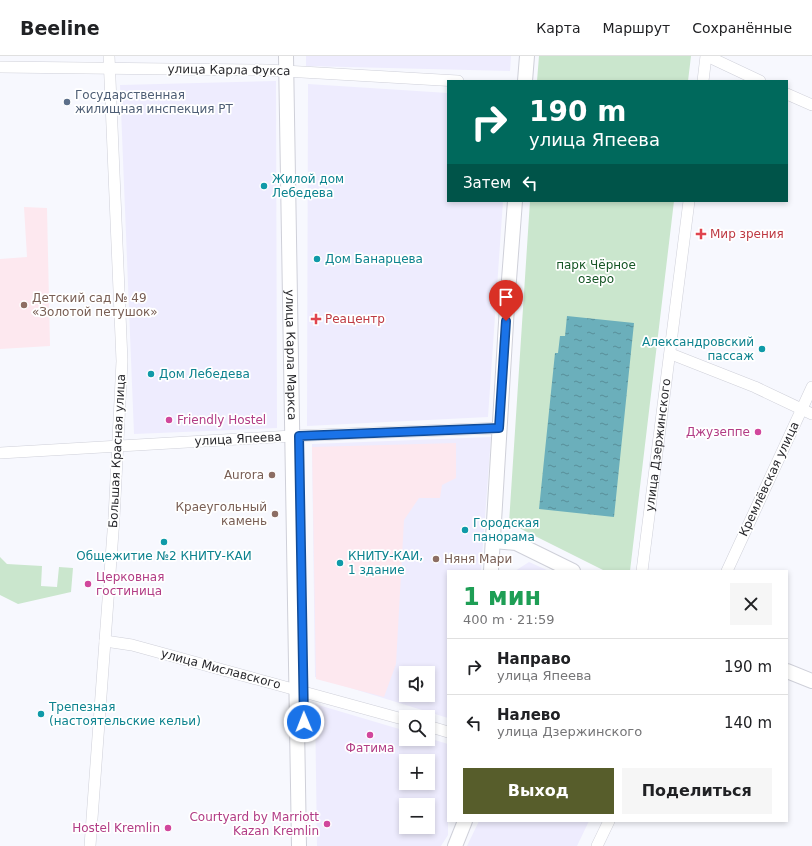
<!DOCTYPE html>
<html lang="ru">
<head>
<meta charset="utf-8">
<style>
	:root { --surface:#fff; --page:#f6f6f6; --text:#202124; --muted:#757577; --line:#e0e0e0; --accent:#575d2b }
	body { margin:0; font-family:"DejaVu Sans",sans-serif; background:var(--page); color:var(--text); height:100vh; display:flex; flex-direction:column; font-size:15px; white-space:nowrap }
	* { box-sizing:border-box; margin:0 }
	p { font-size:13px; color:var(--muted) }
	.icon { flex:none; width:22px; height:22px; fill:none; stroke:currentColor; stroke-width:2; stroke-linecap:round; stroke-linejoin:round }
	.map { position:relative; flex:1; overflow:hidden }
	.sheet { position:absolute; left:447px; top:514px; width:341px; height:252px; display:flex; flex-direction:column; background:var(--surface); border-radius:0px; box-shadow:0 2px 6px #0003 }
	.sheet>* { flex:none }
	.top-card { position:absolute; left:447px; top:24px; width:341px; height:122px; border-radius:0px; box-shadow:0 2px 6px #0003; background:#00695c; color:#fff; overflow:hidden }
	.fabs { position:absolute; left:399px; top:610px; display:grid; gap:8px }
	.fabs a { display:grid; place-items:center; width:36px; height:36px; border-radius:0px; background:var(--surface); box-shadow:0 2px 6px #0003; font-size:20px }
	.pin { position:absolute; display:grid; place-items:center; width:34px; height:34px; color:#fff; margin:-41px -17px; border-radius:50% 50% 50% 0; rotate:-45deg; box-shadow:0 0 4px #0007 }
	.pin .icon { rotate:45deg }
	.me { position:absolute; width:44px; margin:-22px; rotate:359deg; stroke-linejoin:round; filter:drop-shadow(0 0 3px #0008) }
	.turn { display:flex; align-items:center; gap:14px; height:84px; padding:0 16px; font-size:18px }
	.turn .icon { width:52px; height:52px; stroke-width:2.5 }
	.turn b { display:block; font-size:28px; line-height:34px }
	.then { display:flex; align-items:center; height:38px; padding:0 16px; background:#0003; gap:8px; font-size:15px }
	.round { display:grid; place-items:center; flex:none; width:42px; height:42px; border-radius:0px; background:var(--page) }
	.headline { display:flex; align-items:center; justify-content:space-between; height:68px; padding:0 16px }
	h1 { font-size:24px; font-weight:600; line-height:30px; color:#1e9e55 }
	.cta { display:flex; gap:8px; margin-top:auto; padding:8px 16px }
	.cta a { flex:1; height:46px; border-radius:0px; background:var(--accent); color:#fff; font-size:16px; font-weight:600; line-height:46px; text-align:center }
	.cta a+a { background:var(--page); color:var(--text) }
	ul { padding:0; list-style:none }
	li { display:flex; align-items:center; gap:12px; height:56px; padding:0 16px; border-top:1px solid var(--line) }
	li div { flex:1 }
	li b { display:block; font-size:15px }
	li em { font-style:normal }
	header { display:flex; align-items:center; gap:24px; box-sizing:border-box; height:56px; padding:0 20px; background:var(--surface); border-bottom:1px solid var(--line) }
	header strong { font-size:19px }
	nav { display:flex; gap:22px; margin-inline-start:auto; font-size:14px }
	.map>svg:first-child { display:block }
</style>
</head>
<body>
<header>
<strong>Beeline</strong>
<nav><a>Карта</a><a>Маршрут</a><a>Сохранённые</a></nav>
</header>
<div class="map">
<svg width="812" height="790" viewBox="0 0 812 790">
	<defs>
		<pattern id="water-ripples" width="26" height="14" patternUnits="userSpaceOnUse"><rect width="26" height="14" fill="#6bafbb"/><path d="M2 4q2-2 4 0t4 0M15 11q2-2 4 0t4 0" fill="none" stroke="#588e98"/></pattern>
	</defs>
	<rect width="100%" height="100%" fill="#f7f8fe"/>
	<!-- commercial -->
	<path fill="#eeecfe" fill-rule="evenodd" d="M 306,0 L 511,0 L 510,15 L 306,10 Z
		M 276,25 L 277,372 L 134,378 L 120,29 Z
		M 308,28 L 448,37 L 448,145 L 503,145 L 488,361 L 307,370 Z
		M 491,381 L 481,515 L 448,515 L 448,662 L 315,621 L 312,388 ZM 406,617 L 428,617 L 428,639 L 406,639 Z
		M 529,506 L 549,515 L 515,515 Z
		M 315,648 L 406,675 L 406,683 L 428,682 L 448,688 L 448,779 L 441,790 L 317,790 ZM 406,705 L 428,705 L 428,727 L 406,727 ZM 406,749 L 428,749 L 428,771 L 406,771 Z
		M 479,765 L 589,765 L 577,790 L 467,790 Z"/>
	<!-- education -->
	<path fill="#fde8ef" d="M 24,151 L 47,152 L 50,290 L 0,293 L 0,203 L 27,201 Z
		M 456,387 L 456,422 L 442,429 L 440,442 L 419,442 L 404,464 L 396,608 L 384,641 L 316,623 L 312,391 Z"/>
	<!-- green -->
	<path fill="#cae6cd" d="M 539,0 L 691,0 L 688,25 L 537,25 Z
		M 530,145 L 674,145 L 630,515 L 605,515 L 509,467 Z
		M 0,501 L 7,508 L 42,510 L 41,530 L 57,531 L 59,511 L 73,512 L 71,536 L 18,548 L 0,539 Z"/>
	<!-- water -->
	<path fill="url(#water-ripples)" d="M 567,260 L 634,267 L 614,461 L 539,453 L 555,297 L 558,297 L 560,280 L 565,280 Z"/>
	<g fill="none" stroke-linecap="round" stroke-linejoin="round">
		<defs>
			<g id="minor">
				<path d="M 707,0 L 760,25"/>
				<path d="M 0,11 L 267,14 L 458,25"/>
				<path d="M 703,25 L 706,0"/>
				<path d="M 787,38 L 812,49"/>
				<path d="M 671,298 L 755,331 L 812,358"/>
				<path d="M 0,397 L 292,380 L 499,372"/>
				<path id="s1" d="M 642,515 L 689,145"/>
				<path d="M 727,515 L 812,331"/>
				<path d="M 105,585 L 132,589 L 406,664"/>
				<path d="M 428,670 L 448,676"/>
				<path d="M 90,790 L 114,462 L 122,305 L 109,0"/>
				<path d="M 597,790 L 609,765"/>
			</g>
			<g id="major">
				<path id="s2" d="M 286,0 L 299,790"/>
				<path d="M 525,25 L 527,0"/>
				<path d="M 493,485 L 516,487 L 573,515"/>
				<path d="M 491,515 L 507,250 L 515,145"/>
				<path d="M 787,615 L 812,625"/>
				<path d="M 455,790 L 465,765"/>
			</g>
		</defs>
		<!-- minor casing -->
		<use href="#minor" stroke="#cfd0d9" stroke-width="12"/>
		<!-- major casing -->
		<use href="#major" stroke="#cfd0d9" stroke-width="16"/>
		<!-- minor -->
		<use href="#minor" stroke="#fff" stroke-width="11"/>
		<!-- major -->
		<use href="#major" stroke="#fff" stroke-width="14"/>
	</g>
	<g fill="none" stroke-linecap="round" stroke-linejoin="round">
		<defs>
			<path id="route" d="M 304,666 L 299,380 L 499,372 L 506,265"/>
		</defs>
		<!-- route casing -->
		<use href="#route" stroke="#114b97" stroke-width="10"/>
		<!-- route -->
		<use href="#route" stroke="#1a73e8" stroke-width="7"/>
	</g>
	<!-- markers -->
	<circle fill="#5c6f8a" stroke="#fff" stroke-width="1.5" cx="67" cy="46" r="4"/>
	<g fill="#0f9aa8" stroke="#fff" stroke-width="1.5">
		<circle cx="264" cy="130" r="4"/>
		<circle cx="317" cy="203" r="4"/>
		<circle cx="762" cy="293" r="4"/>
		<circle cx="151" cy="318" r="4"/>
		<circle cx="465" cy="474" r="4"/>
		<circle cx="164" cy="486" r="4"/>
		<circle cx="340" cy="507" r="4"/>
		<circle cx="41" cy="658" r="4"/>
	</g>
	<g fill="#e0444e" stroke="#fff" stroke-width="1.5">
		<path d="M699 172h4v4h4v4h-4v4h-4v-4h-4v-4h4z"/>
		<path d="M314 257h4v4h4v4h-4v4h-4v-4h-4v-4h4z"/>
	</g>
	<g fill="#8d6e63" stroke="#fff" stroke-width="1.5">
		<circle cx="24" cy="249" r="4"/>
		<circle cx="272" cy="419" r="4"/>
		<circle cx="275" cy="458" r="4"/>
		<circle cx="436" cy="503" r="4"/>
	</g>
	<g fill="#d1479c" stroke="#fff" stroke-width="1.5">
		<circle cx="169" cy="364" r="4"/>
		<circle cx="758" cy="376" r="4"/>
		<circle cx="88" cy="528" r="4"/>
		<circle cx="370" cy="679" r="4"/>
		<circle cx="327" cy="768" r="4"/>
		<circle cx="168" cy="772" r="4"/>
	</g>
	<g text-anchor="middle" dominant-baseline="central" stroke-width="3.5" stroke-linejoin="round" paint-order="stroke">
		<!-- street labels -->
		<g font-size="12" fill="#28282c" stroke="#fff">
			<text transform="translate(229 14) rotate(1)">улица Карла Фукса</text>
			<text stroke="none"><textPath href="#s2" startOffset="299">улица Карла Маркса</textPath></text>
			<text transform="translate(238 383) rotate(-3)">улица Япеева</text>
			<text stroke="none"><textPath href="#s1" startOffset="127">улица Дзержинского</textPath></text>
			<text transform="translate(117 395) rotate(-87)">Большая Красная улица</text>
			<text transform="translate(769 423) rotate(-65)">Кремлёвская улица</text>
			<text transform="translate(221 613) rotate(15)">улица Миславского</text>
		</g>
		<!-- service labels -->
		<g font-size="12" fill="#4e5e75" stroke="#fff" text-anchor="start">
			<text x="75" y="39">Государственная<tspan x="75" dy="14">жилищная инспекция РТ</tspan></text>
		</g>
		<!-- culture labels -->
		<g font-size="12" fill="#0d838f" stroke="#fff" text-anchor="start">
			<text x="272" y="123">Жилой дом<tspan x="272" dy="14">Лебедева</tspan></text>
			<text x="325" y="203">Дом Банарцева</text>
			<text x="754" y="286" text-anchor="end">Александровский<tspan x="754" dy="14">пассаж</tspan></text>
			<text x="159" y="318">Дом Лебедева</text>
			<text x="473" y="467">Городская<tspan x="473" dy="14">панорама</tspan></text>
			<text x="164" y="500" text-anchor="middle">Общежитие №2 КНИТУ-КАИ</text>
			<text x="348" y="500">КНИТУ-КАИ,<tspan x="348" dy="14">1 здание</tspan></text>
			<text x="49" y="651">Трепезная<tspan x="49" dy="14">(настоятельские кельи)</tspan></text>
		</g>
		<!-- health labels -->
		<g font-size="12" fill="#be3a42" stroke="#fff" text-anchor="start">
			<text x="710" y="178">Мир зрения</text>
			<text x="325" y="263">Реацентр</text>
		</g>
		<!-- park labels -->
		<g font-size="12" fill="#155525" stroke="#fff">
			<text x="596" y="209">парк Чёрное<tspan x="596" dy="14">озеро</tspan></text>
		</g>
		<!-- education labels -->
		<g font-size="12" fill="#785e54" stroke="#fff" text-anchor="start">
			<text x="32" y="242">Детский сад № 49<tspan x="32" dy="14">«Золотой петушок»</tspan></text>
			<text x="264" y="419" text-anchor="end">Aurora</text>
			<text x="267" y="451" text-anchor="end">Краеугольный<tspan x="267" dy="14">камень</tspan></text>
			<text x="444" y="503">Няня Мари</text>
		</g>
		<!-- hotel labels -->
		<g font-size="12" fill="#b23c85" stroke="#fff" text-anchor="end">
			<text x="177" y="364" text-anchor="start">Friendly Hostel</text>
			<text x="750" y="376">Джузеппе</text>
			<text x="96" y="521" text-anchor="start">Церковная<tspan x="96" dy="14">гостиница</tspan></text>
			<text x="370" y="692" text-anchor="middle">Фатима</text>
			<text x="319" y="761">Courtyard by Marriott<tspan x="319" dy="14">Kazan Kremlin</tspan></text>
			<text x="160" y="772">Hostel Kremlin</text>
		</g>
	</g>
</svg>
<div class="fabs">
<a><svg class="icon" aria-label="sound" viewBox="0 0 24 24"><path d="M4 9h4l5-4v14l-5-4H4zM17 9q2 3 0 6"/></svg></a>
<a><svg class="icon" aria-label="search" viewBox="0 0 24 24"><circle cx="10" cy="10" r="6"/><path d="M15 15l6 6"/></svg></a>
<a>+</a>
<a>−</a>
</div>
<div class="pin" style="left:506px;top:265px;background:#d93025"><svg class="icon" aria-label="arrive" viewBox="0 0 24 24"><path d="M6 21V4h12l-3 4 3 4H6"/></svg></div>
<svg class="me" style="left:304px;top:666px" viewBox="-20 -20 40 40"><circle r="17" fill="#1a73e8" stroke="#fff" stroke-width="3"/><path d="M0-11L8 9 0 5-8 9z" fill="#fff"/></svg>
<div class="top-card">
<div class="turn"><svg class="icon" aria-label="right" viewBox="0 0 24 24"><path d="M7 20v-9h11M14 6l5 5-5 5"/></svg><div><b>190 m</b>улица Япеева</div></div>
<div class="then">Затем<svg class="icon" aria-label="left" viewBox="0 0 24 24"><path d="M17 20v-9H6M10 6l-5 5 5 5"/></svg></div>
</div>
<section class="sheet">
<div class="headline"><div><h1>1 мин</h1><p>400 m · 21:59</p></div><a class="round"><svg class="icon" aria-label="close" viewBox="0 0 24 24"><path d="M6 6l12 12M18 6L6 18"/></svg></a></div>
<ul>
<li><svg class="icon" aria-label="right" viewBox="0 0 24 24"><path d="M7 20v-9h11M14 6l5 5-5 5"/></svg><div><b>Направо</b><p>улица Япеева</p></div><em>190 m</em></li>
<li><svg class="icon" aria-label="left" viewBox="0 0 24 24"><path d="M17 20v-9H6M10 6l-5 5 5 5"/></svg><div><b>Налево</b><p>улица Дзержинского</p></div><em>140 m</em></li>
</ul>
<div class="cta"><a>Выход</a><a>Поделиться</a></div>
</section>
</div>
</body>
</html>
